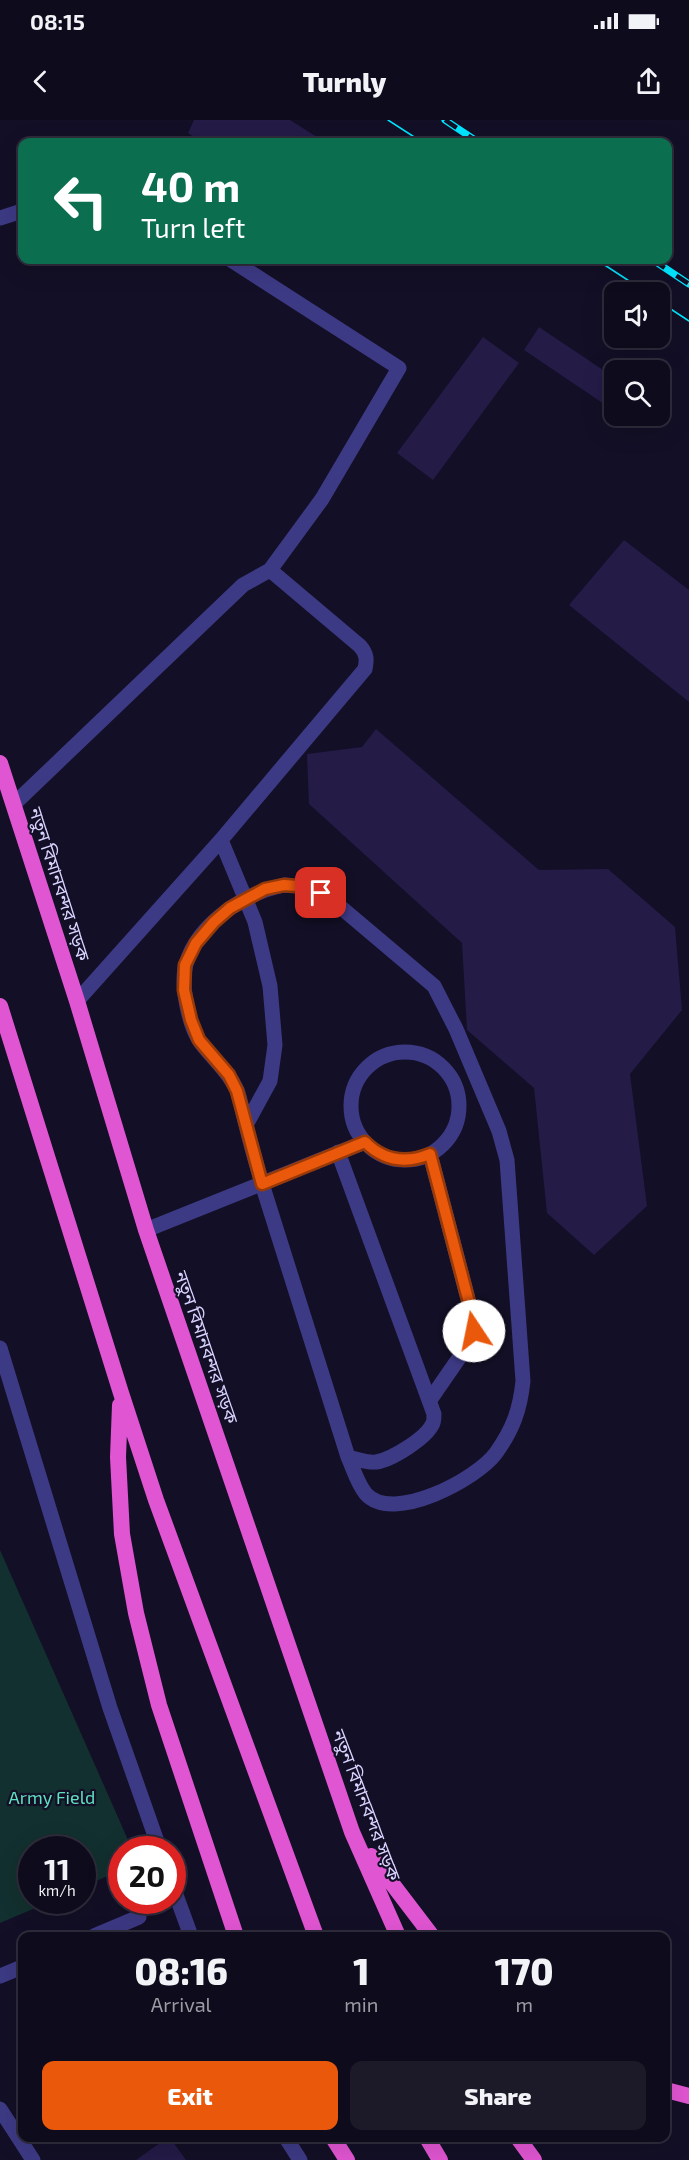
<!DOCTYPE html>
<html lang="en">
<head>
<meta charset="utf-8">
<style>
	:root { --surface:#0e0b1c; --page:#1c1929; --text:#f1f3f6; --muted:#9b9ba3; --line:#2e2b3b; --accent:#ea580c }
	body { margin:0; font-family:"Exo 2","Noto Sans Bengali",sans-serif; background:var(--page); color:var(--text); height:100vh; display:flex; flex-direction:column; font-size:22px; white-space:nowrap }
	* { box-sizing:border-box; margin:0 }
	p { font-size:20px; color:var(--muted) }
	.icon { flex:none; width:33px; height:33px; fill:none; stroke:currentColor; stroke-width:2; stroke-linecap:round; stroke-linejoin:round }
	.map { position:relative; flex:1; overflow:hidden }
	.drawer { position:absolute; left:18px; top:1812px; width:652px; height:210px; display:flex; flex-direction:column; background:var(--surface); border-radius:12px; box-shadow:0 6px 24px #0002,0 0 0 2px var(--line) }
	.drawer>* { flex:none }
	.banner { position:absolute; left:18px; top:18px; width:654px; height:126px; border-radius:12px; box-shadow:0 6px 24px #0002,0 0 0 2px var(--line); background:#0b6e4f; color:#fff; overflow:hidden }
	.fabs { position:absolute; left:604px; top:162px; display:grid; gap:12px }
	.fabs a { display:grid; place-items:center; width:66px; height:66px; border-radius:12px; background:var(--surface); box-shadow:0 6px 24px #0002,0 0 0 2px var(--line); font-size:30px }
	.speed { position:absolute; left:18px; top:1716px; display:flex; gap:12px; font-size:30px; font-weight:700; text-align:center }
	.speed>* { display:grid; place-content:center; width:78px; height:78px; border-radius:50%; background:var(--surface); box-shadow:0 6px 24px #0002,0 0 0 2px var(--line); line-height:1 }
	.speed small { font-size:15px; font-weight:400 }
	.speed .limit { border:9px solid #d22; background:#fff; color:#111 }
	.pin { position:absolute; display:grid; place-items:center; width:51px; height:51px; color:#fff; margin:-26px; border-radius:12px; box-shadow:0 3px 9px #0006 }
	.me { position:absolute; width:66px; margin:-33px; rotate:349deg; stroke-linejoin:round; filter:drop-shadow(0 0 4px #0008) }
	.turn { display:flex; align-items:center; gap:21px; height:126px; padding:0 24px; font-size:27px }
	.turn .icon { width:78px; height:78px; stroke-width:2.5 }
	.turn b { display:block; font-size:42px; line-height:51px }
	.eta { display:flex; justify-content:space-evenly; align-items:center; height:102px; text-align:center }
	.eta b { font-size:36px; font-weight:800; line-height:42px }
	.action { display:flex; gap:12px; margin-top:auto; padding:12px 24px }
	.action a { flex:1; height:69px; border-radius:12px; background:var(--accent); color:#fff; font-size:24px; font-weight:800; line-height:69px; text-align:center }
	.action a+a { background:var(--page); color:var(--text) }
	.status { display:flex; justify-content:space-between; align-items:center; height:42px; padding:0 30px; background:var(--surface); direction:ltr }
	.status svg { height:16px; fill:currentColor }
	header { display:flex; justify-content:space-between; align-items:center; height:78px; padding:0 24px; background:var(--surface); font-size:27px; font-weight:800 }
	.map>svg:first-child { display:block }
</style>
</head>
<body>
<div class="status"><b>08:15</b><svg viewBox="0 0 49 12"><path d="M0 12V9h3v3zM5 12V6h3v6zM10 12V3h3v9zM15 12V0h3v12zM26 1h20v11H26zM47 4h2v5h-2z"/></svg></div>
<header><svg class="icon" aria-label="back" viewBox="0 0 24 24"><path d="M15 5l-7 7 7 7"/></svg>Turnly<svg class="icon" aria-label="share" viewBox="0 0 24 24"><path d="M12 15V3M7 8l5-5 5 5M5 13v7h14v-7"/></svg></header>
<div class="map">
<svg width="689" height="2040" viewBox="0 0 689 2040">
	<rect width="100%" height="100%" fill="#130f26"/>
	<!-- green -->
	<path fill="#12302f" d="M 0,1430 L 132,1729 L 122,1730 L 121,1750 L 83,1767 L 82,1730 L 32,1730 L 32,1780 L 52,1781 L 0,1803 Z"/>
	<!-- building -->
	<path fill="#241b47" d="M 194,0 L 290,0 L 325,22 L 201,22 L 188,13 Z
		M 539,207 L 615,258 L 615,268 L 604,284 L 524,230 Z
		M 483,217 L 519,243 L 433,360 L 397,333 Z
		M 624,420 L 689,470 L 689,582 L 569,485 Z
		M 376,609 L 539,750 L 608,749 L 675,807 L 682,890 L 630,954 L 647,1086 L 594,1135 L 547,1093 L 534,968 L 467,910 L 462,823 L 309,684 L 307,634 L 362,627 Z
		M 167,2018 L 170,2018 L 186,2040 L 136,2040 Z"/>
	<g fill="none" stroke-linecap="round" stroke-linejoin="round">
		<!-- service -->
		<path stroke="#3d3a85" stroke-width="15" d="M 0,98 L 22,91
			M 14,684 L 243,465 L 270,450 L 322,379 L 399,248 L 231,140
			M 221,720 L 255,802 L 270,866 L 275,925 L 270,961 L 246,1005
			M 284,765 L 310,767 L 331,779 L 434,866 L 456,909 L 499,1011 L 507,1040 L 523,1261 C 520,1290 513,1309 496,1333 C 477,1359 393,1404 366,1374 C 358,1365 353,1348 348,1337 C 320,1247 291,1157 263,1067 C 257,1046 251,1026 246,1005 C 243,994 241,981 237,970 C 229,952 213,939 201,923 C 189,907 180,864 186,844 C 198,803 245,773 284,765 Z
			M 77,881 L 221,720 L 365,549 C 367,540 367,534 360,526 L 270,450
			M351 986a54 54 0 1 1 108 0a54 54 0 1 1-108 0Z
			M 338,1032 L 434,1294 C 434,1295 434,1302 433,1303 C 427,1318 391,1340 376,1342 C 367,1343 357,1339 348,1337
			M 430,1034 L 473,1198 L 474,1211 L 470,1222 L 430,1280
			M 146,1110 L 365,1022
			M 0,1228 L 110,1588 L 160,1730
			M 172,1764 L 191,1816
			M 94,1816 L 139,1797
			M 0,1856 L 22,1847
			M 286,2018 L 300,2040"/>
		<!-- minor -->
		<path stroke="#3d3a85" stroke-width="15" d="M 0,1989 L 33,2040"/>
		<!-- trunk -->
		<path stroke="#e055d1" stroke-width="16" d="M 0,643 L 77,881 L 146,1110 L 352,1712 L 398,1816
			M 0,886 L 121,1273 L 156,1380 L 316,1816
			M 120,1285 L 118,1337 L 122,1414 L 136,1493 L 159,1585 L 236,1816
			M 371,1736 L 432,1816
			M 666,1970 L 689,1976
			M 333,2018 L 347,2040
			M 427,2018 L 440,2040
			M 518,2018 L 534,2040"/>
		<!-- tram -->
		<path stroke="#00e5ff" stroke-width="1.5" d="M 388,0 L 422,22
			M 597,140 L 646,172
			M 660,182 L 689,201"/>
		<defs>
			<path id="rail" d="M 445,0 L 478,22
				M 653,140 L 689,164"/>
		</defs>
		<!-- rail casing -->
		<use href="#rail" stroke="#00e5ff" stroke-width="7"/>
		<!-- rail -->
		<use href="#rail" stroke="#130f26" stroke-width="4.5" stroke-dasharray="14" stroke-linecap="butt"/>
	</g>
	<g fill="none" stroke-linecap="round" stroke-linejoin="round">
		<defs>
			<path id="route" d="M 321,773 L 310,767 L 284,765 L 265,769 L 230,788 L 214,802 L 196,823 L 185,845 L 184,870 L 191,900 L 199,920 L 229,955 L 237,971 L 262,1064 L 365,1022 C 384,1041 406,1044 430,1034 L 473,1198 L 474,1211"/>
		</defs>
		<!-- route casing -->
		<use href="#route" stroke="#983908" stroke-width="15"/>
		<!-- route -->
		<use href="#route" stroke="#ea580c" stroke-width="10"/>
	</g>
	<g text-anchor="middle" dominant-baseline="central" stroke-width="4.5" stroke-linejoin="round" paint-order="stroke">
		<!-- street labels -->
		<g font-size="18" fill="#d9d4ff" stroke="#130f26">
			<text transform="translate(60 764) rotate(72)">নতুন বিমানবন্দর সড়ক</text>
			<text transform="translate(207 1227) rotate(71)">নতুন বিমানবন্দর সড়ক</text>
			<text transform="translate(367 1685) rotate(69)">নতুন বিমানবন্দর সড়ক</text>
		</g>
		<!-- park labels -->
		<g font-size="18" fill="#5fe0c0" stroke="#130f26">
			<text x="52" y="1677">Army Field</text>
		</g>
	</g>
</svg>
<div class="fabs">
<a><svg class="icon" aria-label="sound" viewBox="0 0 24 24"><path d="M4 9h4l5-4v14l-5-4H4zM17 9q2 3 0 6"/></svg></a>
<a><svg class="icon" aria-label="search" viewBox="0 0 24 24"><circle cx="10" cy="10" r="6"/><path d="M15 15l6 6"/></svg></a>
</div>
<div class="speed"><div>11<small>km/h</small></div><div class="limit">20</div></div>
<div class="pin" style="left:321px;top:773px;background:#d93025"><svg class="icon" aria-label="arrive" viewBox="0 0 24 24"><path d="M6 21V4h12l-3 4 3 4H6"/></svg></div>
<svg class="me" style="left:474px;top:1211px" viewBox="-20 -20 40 40"><circle r="19" fill="#fff"/><path d="M0-13L10 11 0 6-10 11z" fill="#ea580c"/></svg>
<div class="banner">
<div class="turn"><svg class="icon" aria-label="left" viewBox="0 0 24 24"><path d="M17 20v-9H6M10 6l-5 5 5 5"/></svg><div><b>40 m</b>Turn left</div></div>
</div>
<section class="drawer">
<div class="eta">
<div><b>08:16</b><p>Arrival</p></div>
<div><b>1</b><p>min</p></div>
<div><b>170</b><p>m</p></div>
</div>
<div class="action"><a>Exit</a><a>Share</a></div>
</section>
</div>
</body>
</html>
